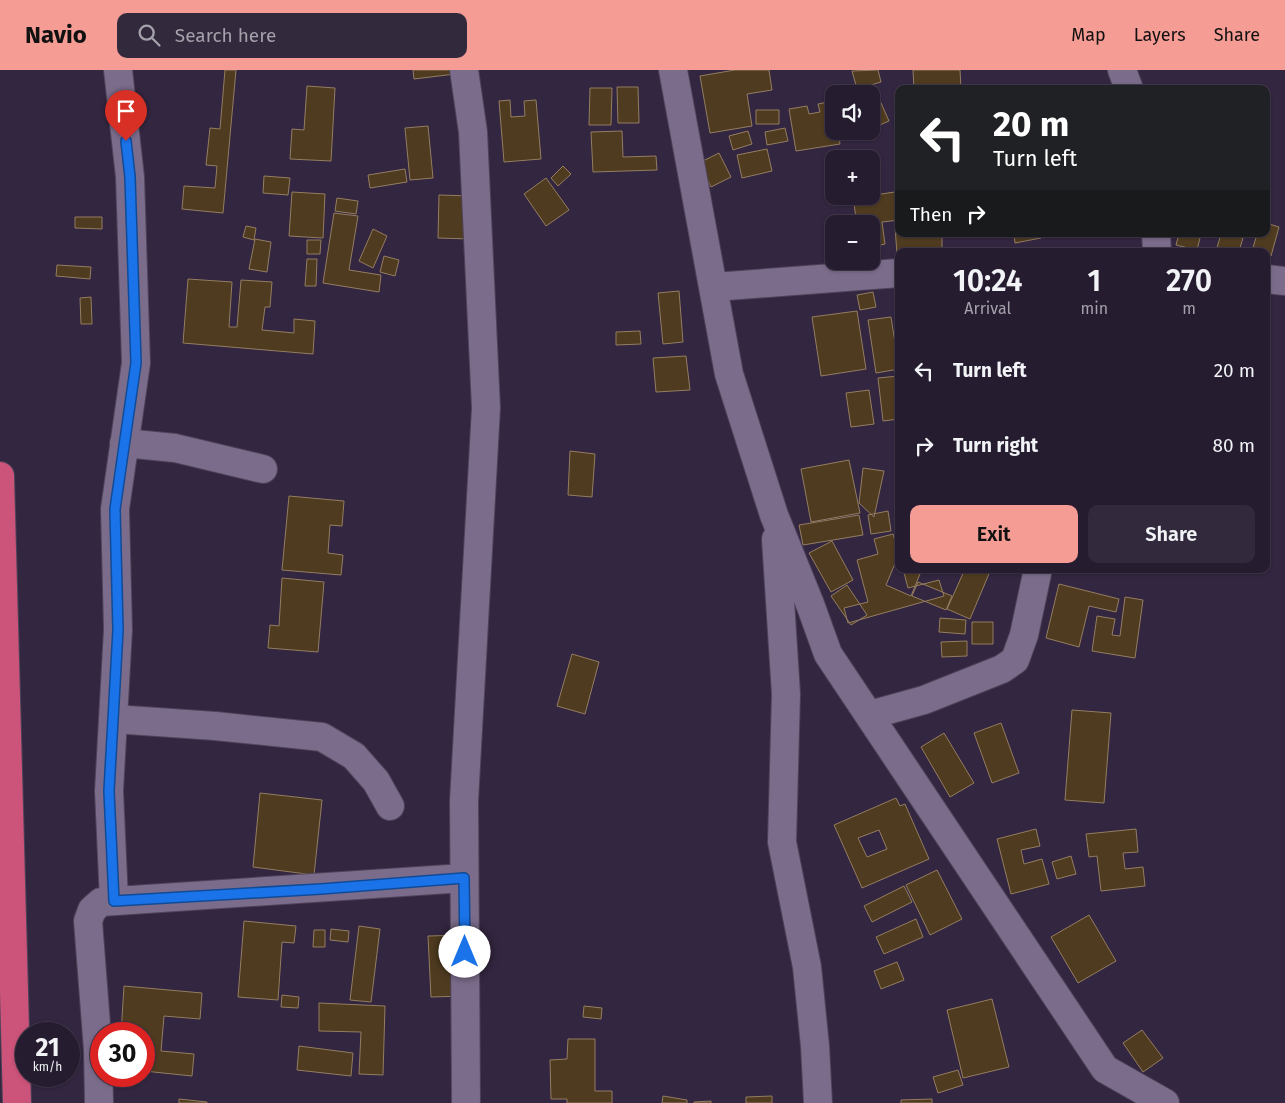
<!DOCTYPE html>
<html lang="en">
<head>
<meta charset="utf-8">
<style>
	:root { --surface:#261c30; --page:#32293c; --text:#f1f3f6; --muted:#a4a1ab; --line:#423a4c; --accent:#f59c95 }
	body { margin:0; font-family:"Fira Sans",sans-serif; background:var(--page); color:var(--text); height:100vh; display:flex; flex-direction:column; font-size:19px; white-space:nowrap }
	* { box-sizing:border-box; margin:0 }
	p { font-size:16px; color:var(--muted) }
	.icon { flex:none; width:28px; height:28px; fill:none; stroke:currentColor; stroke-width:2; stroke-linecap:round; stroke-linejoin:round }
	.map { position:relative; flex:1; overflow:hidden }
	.sheet { position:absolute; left:895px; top:178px; width:375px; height:325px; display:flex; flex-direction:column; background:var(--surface); border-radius:10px; box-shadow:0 1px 4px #0004,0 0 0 1px var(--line) }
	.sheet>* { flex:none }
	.top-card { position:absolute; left:895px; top:15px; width:375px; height:152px; border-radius:10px; box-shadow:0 1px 4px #0004,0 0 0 1px var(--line); background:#202124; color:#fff; overflow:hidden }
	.fabs { position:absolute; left:825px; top:15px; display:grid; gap:10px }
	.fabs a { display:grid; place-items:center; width:55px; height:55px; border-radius:10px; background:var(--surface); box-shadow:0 1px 4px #0004,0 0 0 1px var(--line); font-size:25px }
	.speed { position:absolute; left:15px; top:952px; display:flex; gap:10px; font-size:25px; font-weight:700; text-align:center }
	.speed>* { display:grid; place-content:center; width:65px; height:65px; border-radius:50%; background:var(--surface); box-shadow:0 1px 4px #0004,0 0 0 1px var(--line); line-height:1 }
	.speed small { font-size:12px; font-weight:400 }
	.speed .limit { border:8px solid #d22; background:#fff; color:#111 }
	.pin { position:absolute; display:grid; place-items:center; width:42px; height:42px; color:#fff; margin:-51px -21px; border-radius:50% 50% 50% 0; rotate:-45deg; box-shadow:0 0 5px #0007 }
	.pin .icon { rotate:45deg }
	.me { position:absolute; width:55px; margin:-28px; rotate:0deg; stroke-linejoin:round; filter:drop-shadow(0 0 4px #0008) }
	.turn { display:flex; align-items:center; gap:18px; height:105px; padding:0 15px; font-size:22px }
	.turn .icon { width:65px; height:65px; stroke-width:2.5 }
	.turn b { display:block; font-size:35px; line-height:42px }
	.then { display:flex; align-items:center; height:48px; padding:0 15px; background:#0003; gap:10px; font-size:19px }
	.eta { display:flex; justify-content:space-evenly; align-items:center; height:85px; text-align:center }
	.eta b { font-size:30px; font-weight:600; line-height:35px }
	.action { display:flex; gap:10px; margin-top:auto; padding:10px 15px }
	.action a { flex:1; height:58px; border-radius:10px; background:var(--accent); color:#111; font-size:20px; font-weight:600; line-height:58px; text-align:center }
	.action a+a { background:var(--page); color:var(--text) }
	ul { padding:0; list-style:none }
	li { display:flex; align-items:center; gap:15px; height:75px; padding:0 15px }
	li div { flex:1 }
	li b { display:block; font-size:19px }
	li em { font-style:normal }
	header { display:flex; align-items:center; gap:30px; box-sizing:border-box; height:70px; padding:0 25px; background:var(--accent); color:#111 }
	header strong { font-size:24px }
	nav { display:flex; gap:28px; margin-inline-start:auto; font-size:18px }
	.search { width:350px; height:45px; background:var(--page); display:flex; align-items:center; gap:12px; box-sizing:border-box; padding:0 18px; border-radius:10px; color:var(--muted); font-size:19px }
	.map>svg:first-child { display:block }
</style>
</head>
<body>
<header>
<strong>Navio</strong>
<div class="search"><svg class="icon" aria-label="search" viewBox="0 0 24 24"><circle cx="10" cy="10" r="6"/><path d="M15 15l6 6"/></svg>Search here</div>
<nav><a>Map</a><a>Layers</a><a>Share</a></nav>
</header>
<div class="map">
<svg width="1285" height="1033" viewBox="0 0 1285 1033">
	<rect width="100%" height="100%" fill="#332640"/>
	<!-- building -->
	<path fill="#4f3b20" stroke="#947d61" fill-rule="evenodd" d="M 225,0 L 236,0 L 223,143 L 182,139 L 184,116 L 215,118 L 217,96 L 206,95 L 210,58 L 220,59 Z
		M 413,0 L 455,0 L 455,4 L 414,9 Z
		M 735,0 L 769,0 L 772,20 L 747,24 L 752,56 L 710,63 L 700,6 Z
		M 878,0 L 881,12 L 857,19 L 852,1 Z
		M 913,0 L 960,0 L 961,19 L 914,19 Z
		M 307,16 L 335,18 L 331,91 L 290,89 L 292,59 L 304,60 Z
		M 617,17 L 638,17 L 639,53 L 618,53 Z
		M 590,18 L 612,18 L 611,55 L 589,55 Z
		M 878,26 L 889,51 L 873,58 L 871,28 Z
		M 510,30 L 511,47 L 525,46 L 524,31 L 536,30 L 541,89 L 504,92 L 499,31 Z
		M 833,31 L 834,61 L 838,61 L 840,74 L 796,81 L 789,39 L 807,36 L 809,44 L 820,42 L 818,34 Z
		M 756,40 L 779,40 L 779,54 L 756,54 Z
		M 428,56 L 433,108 L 410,110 L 405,58 Z
		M 785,58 L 788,71 L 767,75 L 765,62 Z
		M 622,61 L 623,87 L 656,86 L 657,100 L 593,102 L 591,62 Z
		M 748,61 L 752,74 L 733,80 L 729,66 Z
		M 767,79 L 772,101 L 742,108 L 737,85 Z
		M 719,83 L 731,107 L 711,117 L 699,93 Z
		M 563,96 L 571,104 L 558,116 L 551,108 Z
		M 405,99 L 407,112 L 370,118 L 368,105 Z
		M 264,106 L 290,108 L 288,125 L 263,123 Z
		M 546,108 L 569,140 L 546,156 L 524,124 Z
		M 292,122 L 325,124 L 323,168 L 289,166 Z
		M 895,122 L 899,150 L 882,152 L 885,174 L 871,177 L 871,154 L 857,154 L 853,128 Z
		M 439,125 L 472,126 L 471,169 L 438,168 Z
		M 337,128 L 358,131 L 356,144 L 335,141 Z
		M 334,143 L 358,146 L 349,200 L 381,205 L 379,222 L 323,213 Z
		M 75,147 L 102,147 L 102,159 L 75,158 Z
		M 1266,153 L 1279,157 L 1271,186 L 1266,185 L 1266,181 L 1252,181 L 1257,164 L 1266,164 Z
		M 246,156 L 256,158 L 254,170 L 243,167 Z
		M 895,157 L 899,157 L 899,164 L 942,164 L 942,181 L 899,181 L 897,184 Z
		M 373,159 L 387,166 L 373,198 L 359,191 Z
		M 1014,164 L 1040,164 L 1041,168 L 1015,173 Z
		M 1179,164 L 1201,164 L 1197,180 L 1176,175 Z
		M 1221,164 L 1243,168 L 1239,181 L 1216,181 Z
		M 255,169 L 271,172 L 267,202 L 249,199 Z
		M 307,170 L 321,170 L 320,184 L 307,184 Z
		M 384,186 L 399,190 L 395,206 L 380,202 Z
		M 307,189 L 317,189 L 316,216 L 305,216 Z
		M 57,195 L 91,197 L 90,209 L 56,206 Z
		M 188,209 L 232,212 L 229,257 L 237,257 L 241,210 L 272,212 L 270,237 L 265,237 L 262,260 L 294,263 L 294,249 L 315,251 L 313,284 L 183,273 Z
		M 679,221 L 683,272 L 663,274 L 658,223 Z
		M 873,222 L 876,237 L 860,240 L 857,225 Z
		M 91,227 L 92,254 L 81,254 L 80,228 Z
		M 857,241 L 866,299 L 821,306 L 812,247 Z
		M 891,247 L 899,299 L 876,303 L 868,250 Z
		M 640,261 L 641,274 L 616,275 L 616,262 Z
		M 686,286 L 690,320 L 656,322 L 653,288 Z
		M 899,306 L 899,349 L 883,351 L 878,308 Z
		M 869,320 L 874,354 L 851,357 L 846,323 Z
		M 570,381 L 595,384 L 592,427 L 568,425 Z
		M 849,390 L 860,443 L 811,452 L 801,399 Z
		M 863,398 L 884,401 L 874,447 L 859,433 Z
		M 289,426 L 344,431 L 342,456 L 330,455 L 328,483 L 343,485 L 341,505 L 282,500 Z
		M 888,441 L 891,461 L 871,464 L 868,445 Z
		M 859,445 L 863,465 L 803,475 L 799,455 Z
		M 893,464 L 899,485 L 899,499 L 903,499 L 908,518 L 939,510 L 944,526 L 848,553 L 844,538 L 868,532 L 857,490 L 878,484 L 874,469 Z
		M 832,471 L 853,510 L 831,522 L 809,483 Z
		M 899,484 L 899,499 L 922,499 L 911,526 L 886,515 Z
		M 965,499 L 991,499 L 970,549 L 947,539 Z
		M 282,508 L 324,512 L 318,582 L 268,578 L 270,555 L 279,556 Z
		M 918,512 L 952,526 L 946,540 L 912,526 Z
		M 1059,514 L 1119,529 L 1116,542 L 1089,536 L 1079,577 L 1046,568 Z
		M 847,515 L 867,545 L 851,555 L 831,526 Z
		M 1125,527 L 1143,530 L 1135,588 L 1092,581 L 1097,546 L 1115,549 L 1112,565 L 1120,566 Z
		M 940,548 L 966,550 L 965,564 L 939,562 Z
		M 972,552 L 993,552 L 993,574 L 972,574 Z
		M 967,571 L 967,586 L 942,587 L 941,572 Z
		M 572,584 L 599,592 L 585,644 L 557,636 Z
		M 1072,640 L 1111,643 L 1104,733 L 1065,730 Z
		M 1001,653 L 1019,703 L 992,713 L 974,663 Z
		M 944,663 L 974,713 L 950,727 L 921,677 Z
		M 260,723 L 322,730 L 314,805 L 253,797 Z
		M 896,728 L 900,736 L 905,734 L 929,789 L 862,818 L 834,755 ZM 879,760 L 887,779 L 867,787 L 858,768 Z
		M 1036,759 L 1040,776 L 1021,780 L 1024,794 L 1042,789 L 1049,814 L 1011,824 L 997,769 Z
		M 1136,759 L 1138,782 L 1123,783 L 1125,799 L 1143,797 L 1145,816 L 1101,821 L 1097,786 L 1089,787 L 1086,764 Z
		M 1071,786 L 1076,804 L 1057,809 L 1052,792 Z
		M 937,800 L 962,849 L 930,865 L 906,815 Z
		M 904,816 L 912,832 L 872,852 L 864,836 Z
		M 1089,845 L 1116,891 L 1078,913 L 1051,867 Z
		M 916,849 L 923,867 L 884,884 L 876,867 Z
		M 244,851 L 296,856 L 294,873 L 282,872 L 278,930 L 238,927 Z
		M 359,856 L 380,859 L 371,932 L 350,930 Z
		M 331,859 L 349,861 L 348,872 L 330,870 Z
		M 314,860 L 325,860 L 325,877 L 313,877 Z
		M 462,865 L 464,926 L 431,927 L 428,866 Z
		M 897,892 L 904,910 L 881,919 L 874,901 Z
		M 124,916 L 202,923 L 200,949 L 164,946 L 161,981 L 194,984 L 192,1006 L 144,1001 L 144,964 L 121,964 Z
		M 282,925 L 299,927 L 298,938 L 281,937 Z
		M 992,929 L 1009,997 L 963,1008 L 947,940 Z
		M 319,933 L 385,936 L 383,1005 L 359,1004 L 361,962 L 319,961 Z
		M 584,936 L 602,938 L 601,949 L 583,947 Z
		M 1142,960 L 1163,988 L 1143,1002 L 1123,973 Z
		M 568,969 L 595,969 L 595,1021 L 612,1021 L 612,1033 L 567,1033 L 567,1029 L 551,1029 L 550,990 L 567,989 Z
		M 299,976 L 353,983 L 351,1006 L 297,1000 Z
		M 958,1000 L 963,1015 L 938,1023 L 933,1007 Z
		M 663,1026 L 687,1030 L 687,1033 L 662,1033 Z
		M 772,1026 L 772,1033 L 746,1033 L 746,1027 Z
		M 179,1029 L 207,1032 L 207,1033 L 179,1033 Z
		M 932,1029 L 932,1033 L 901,1033 L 901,1030 Z
		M 711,1031 L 711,1033 L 694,1033 L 694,1032 Z"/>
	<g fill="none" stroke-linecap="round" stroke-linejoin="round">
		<defs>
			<path id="minor" d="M 464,0 L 473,62 L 486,338 L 464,731 L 466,1033
				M 673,0 L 729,304 L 774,445 L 810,534 L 828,584 L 1105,999 L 1165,1033
				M 1122,0 L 1129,19
				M 1156,164 L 1157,181
				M 1266,209 L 1285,211
				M 714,217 L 899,203
				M 124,373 L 175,378 L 263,399
				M 776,469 L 786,624 L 782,772 L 807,897 L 815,976 L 818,1033
				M 870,645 L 924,630 L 1002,599 L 1015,590 L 1024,565 L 1038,499
				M 114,649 L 215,656 L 322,667 L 354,686 L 376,711 L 390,736
				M 114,831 L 109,721 L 118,560 L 115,439 L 136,293 L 130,107 L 118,0
				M 99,1033 L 98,980 L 88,851 L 92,840 L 101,832 L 464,808"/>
			<path id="highway" d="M 0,406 L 17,1033"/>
		</defs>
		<!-- minor casing -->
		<use href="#minor" stroke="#4e4359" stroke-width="30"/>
		<!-- highway casing -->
		<use href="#highway" stroke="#4e4359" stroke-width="30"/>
		<!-- minor -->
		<use href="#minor" stroke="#7b6c8b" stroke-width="28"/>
		<!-- highway -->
		<use href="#highway" stroke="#cc5379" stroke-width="28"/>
	</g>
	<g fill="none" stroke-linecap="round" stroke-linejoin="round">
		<defs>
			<path id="route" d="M 126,71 L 130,107 L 136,293 L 115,439 L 118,560 L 109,721 L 114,831 L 321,819 L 464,808 L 465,882"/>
		</defs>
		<!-- route casing -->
		<use href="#route" stroke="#114b97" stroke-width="12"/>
		<!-- route -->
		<use href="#route" stroke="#1a73e8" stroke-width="9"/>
	</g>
</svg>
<div class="fabs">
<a><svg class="icon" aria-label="sound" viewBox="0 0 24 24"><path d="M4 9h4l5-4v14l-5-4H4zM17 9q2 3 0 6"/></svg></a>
<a>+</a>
<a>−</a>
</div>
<div class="speed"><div>21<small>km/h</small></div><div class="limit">30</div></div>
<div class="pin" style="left:126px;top:71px;background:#d93025"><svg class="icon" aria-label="arrive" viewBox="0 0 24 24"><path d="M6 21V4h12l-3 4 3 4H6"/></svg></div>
<svg class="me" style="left:465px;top:882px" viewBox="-20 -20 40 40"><circle r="19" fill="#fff"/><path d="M0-13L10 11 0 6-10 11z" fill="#1a73e8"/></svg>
<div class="top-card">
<div class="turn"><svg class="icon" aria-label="left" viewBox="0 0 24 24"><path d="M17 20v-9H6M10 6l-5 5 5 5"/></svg><div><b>20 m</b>Turn left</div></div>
<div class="then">Then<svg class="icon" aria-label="right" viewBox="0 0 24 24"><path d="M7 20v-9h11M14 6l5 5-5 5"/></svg></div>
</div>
<section class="sheet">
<div class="eta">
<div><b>10:24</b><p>Arrival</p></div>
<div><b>1</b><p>min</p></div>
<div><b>270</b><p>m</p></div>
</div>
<ul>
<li><svg class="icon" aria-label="left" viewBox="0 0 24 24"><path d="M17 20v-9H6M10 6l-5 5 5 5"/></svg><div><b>Turn left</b></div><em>20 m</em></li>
<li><svg class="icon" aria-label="right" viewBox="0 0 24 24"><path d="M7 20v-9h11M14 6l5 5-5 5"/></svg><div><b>Turn right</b></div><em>80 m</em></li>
</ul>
<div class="action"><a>Exit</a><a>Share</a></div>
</section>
</div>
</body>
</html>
